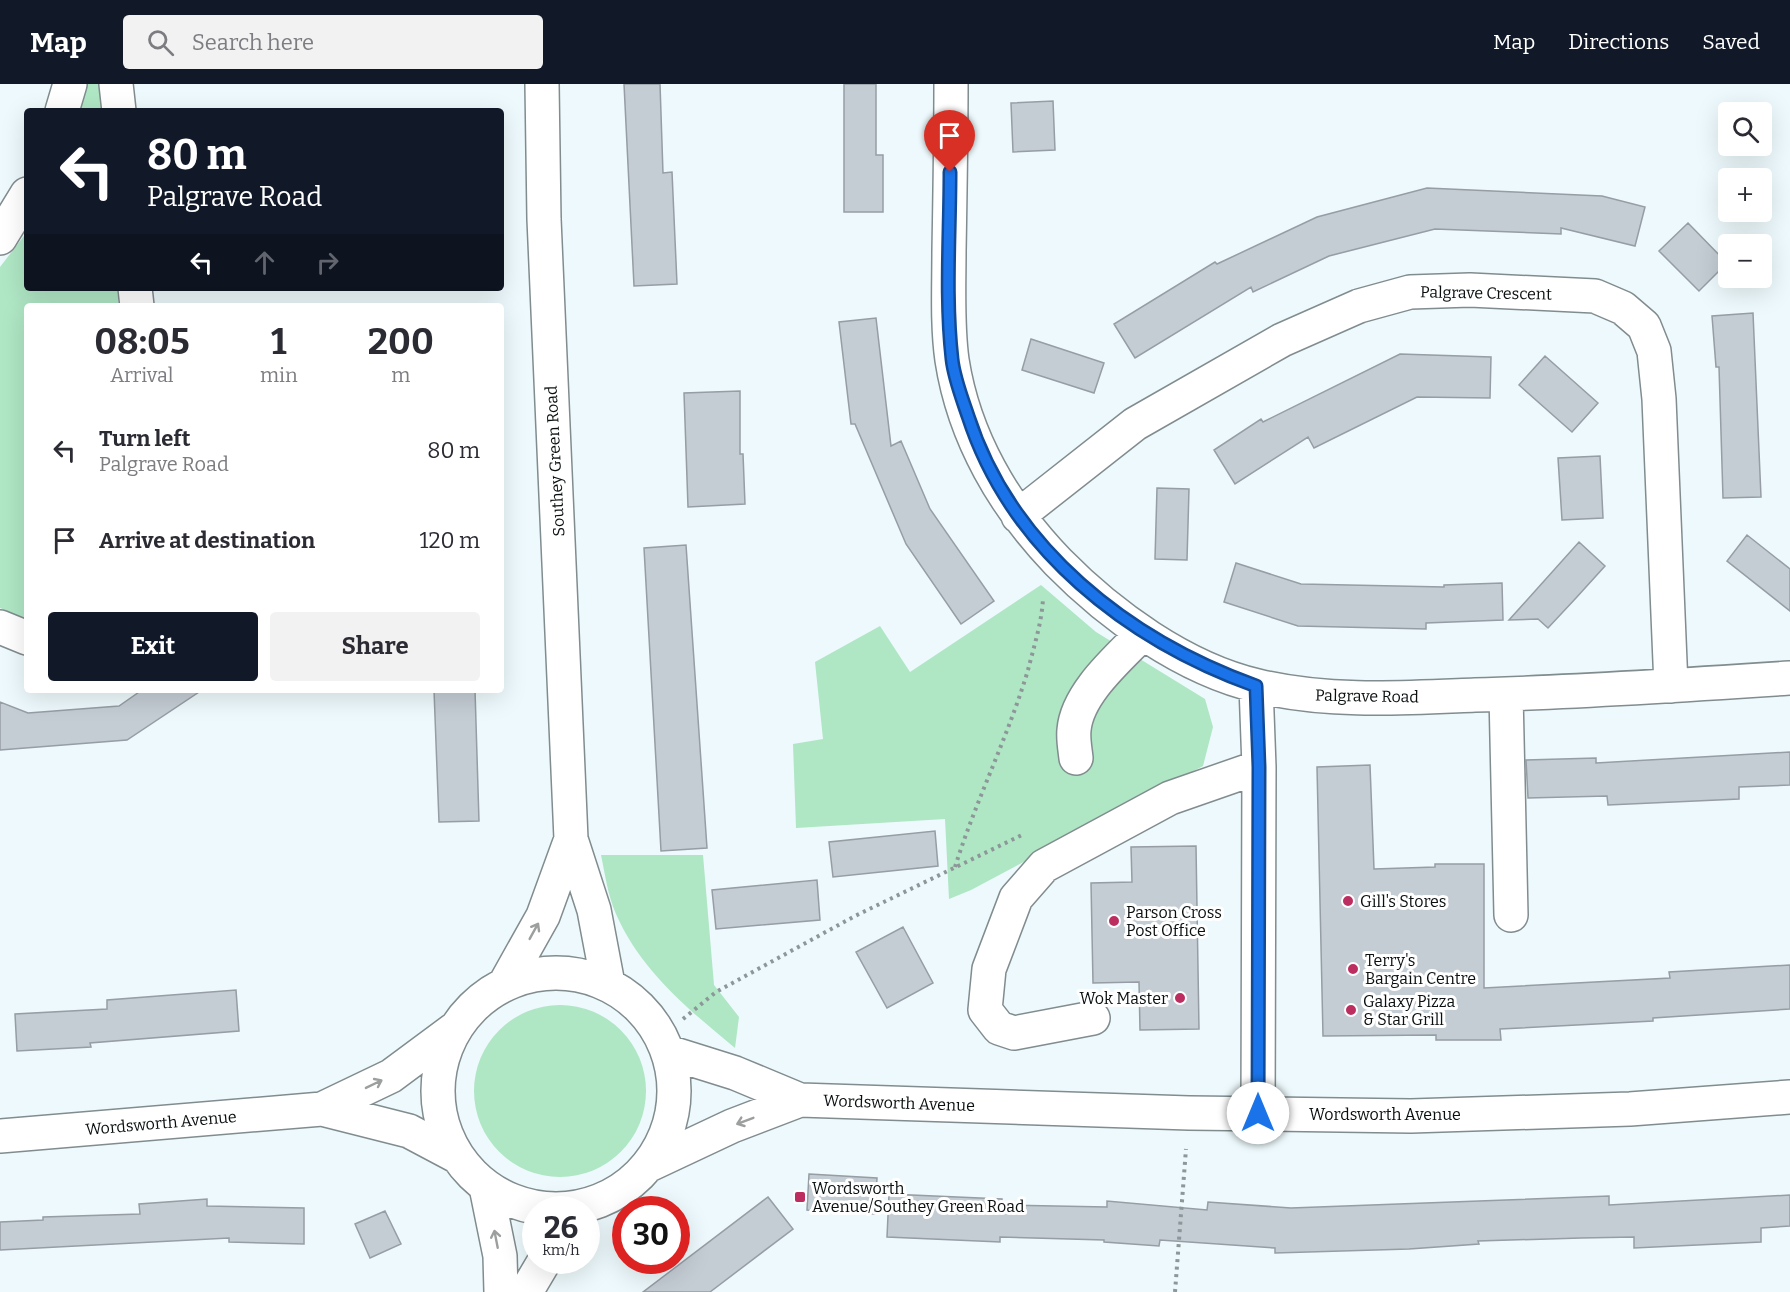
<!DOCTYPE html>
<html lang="en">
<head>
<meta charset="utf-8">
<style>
	:root { --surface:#fff; --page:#f2f2f3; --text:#2b2b33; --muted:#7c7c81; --accent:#111827 }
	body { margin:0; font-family:Bitter,serif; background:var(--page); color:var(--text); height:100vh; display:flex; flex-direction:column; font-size:22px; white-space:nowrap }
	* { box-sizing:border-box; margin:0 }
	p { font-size:20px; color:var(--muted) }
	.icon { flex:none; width:33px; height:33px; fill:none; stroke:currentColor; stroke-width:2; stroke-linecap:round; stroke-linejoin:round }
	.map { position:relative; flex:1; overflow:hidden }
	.side { position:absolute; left:24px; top:219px; width:480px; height:390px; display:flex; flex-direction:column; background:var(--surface); border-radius:6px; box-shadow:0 6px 24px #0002 }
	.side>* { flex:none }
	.hud { position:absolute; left:24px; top:24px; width:480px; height:183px; border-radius:6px; box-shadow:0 6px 24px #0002; background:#111827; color:#fff; overflow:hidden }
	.tools { position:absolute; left:1718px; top:18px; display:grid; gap:12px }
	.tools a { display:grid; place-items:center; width:54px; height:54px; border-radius:6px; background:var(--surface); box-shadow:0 6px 24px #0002; font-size:30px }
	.speed { position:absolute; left:522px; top:1112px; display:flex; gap:12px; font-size:30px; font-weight:700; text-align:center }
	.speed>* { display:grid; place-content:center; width:78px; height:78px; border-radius:50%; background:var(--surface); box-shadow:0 6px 24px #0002; line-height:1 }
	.speed small { font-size:15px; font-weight:400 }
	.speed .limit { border:9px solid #d22; background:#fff; color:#111 }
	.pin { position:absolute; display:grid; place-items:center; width:51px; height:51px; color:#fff; margin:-62px -26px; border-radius:50% 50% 50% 0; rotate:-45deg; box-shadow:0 0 6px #0007 }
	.pin .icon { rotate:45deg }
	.me { position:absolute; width:66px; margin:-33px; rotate:0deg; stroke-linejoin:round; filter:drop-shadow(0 0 4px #0008) }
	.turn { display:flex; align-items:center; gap:21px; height:126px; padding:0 24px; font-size:27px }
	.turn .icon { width:78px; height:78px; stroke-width:2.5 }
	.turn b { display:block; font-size:42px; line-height:51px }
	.lanes { display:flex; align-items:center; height:57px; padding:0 24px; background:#0003; justify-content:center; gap:30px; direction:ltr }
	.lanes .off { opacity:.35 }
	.eta { display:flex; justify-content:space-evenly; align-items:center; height:102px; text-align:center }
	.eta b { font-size:36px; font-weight:700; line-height:42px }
	.cta { display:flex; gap:12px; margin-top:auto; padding:12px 24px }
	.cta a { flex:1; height:69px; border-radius:6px; background:var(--accent); color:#fff; font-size:24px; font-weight:700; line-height:69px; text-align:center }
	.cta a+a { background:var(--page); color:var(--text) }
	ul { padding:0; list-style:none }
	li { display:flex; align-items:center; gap:18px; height:90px; padding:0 24px }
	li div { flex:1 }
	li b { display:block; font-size:22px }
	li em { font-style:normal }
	header { display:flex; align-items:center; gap:36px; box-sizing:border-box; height:84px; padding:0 30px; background:var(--accent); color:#fff }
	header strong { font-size:28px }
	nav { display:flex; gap:33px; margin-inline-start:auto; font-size:21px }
	.search { width:420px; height:54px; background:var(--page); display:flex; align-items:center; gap:15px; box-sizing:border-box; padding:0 21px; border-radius:6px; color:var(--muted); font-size:22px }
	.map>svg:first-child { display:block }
</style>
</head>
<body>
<header>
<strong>Map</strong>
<div class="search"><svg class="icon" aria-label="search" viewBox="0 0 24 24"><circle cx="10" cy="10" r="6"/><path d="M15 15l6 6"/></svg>Search here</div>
<nav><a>Map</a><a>Directions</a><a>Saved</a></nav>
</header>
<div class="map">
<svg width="1790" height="1208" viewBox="0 0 1790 1208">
	<rect width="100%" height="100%" fill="#edf9fc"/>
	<!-- green -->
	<path fill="#afe6c4" d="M 85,0 L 103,0 L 105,27 L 74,27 Z
		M 27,148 L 27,204 L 117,204 L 119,222 L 27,222 L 27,536 L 0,524 L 0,183 Z
		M 1041,501 L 1096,548 L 1205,615 L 1213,643 L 1203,682 L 971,806 L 949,815 L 945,735 L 796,744 L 793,660 L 823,655 L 815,578 L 880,542 L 910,588 Z
		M 601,771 L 703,771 L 714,901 L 739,933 L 735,964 C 688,925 641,887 616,830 C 608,812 605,790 601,771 Z
		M474 1007a86 86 0 1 1 172 0a86 86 0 1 1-172 0Z"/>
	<!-- building -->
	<path fill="#c4ccd4" stroke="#969da4" stroke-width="1.5" d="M 624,0 L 660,0 L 663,89 L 672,88 L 677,200 L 634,202 Z
		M 844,0 L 876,0 L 876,71 L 883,71 L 883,128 L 844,128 Z
		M 1053,17 L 1055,66 L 1013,68 L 1011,19 Z
		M 1427,104 L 1602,112 L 1645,123 L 1635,162 L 1561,144 L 1561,150 L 1435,145 L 1329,172 L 1253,208 L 1251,203 L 1135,274 L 1114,240 L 1215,178 L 1217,180 L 1317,133 Z
		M 1688,139 L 1727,179 L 1699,207 L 1659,167 Z
		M 1753,229 L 1761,413 L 1723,414 L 1719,283 L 1716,283 L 1712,232 Z
		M 876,234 L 891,362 L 901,357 L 930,425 L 994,517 L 961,540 L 906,460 L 855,340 L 851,340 L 839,238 Z
		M 1031,255 L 1104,279 L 1094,309 L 1022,286 Z
		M 1400,270 L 1491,273 L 1490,314 L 1417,313 L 1314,364 L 1308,353 L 1235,400 L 1214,366 L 1261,335 L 1263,338 Z
		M 1545,272 L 1598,319 L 1572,348 L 1519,301 Z
		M 740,307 L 740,370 L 743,370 L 745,420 L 688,423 L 684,309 Z
		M 1600,372 L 1603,434 L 1562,436 L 1558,374 Z
		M 1157,404 L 1189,405 L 1187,476 L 1155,475 Z
		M 1747,451 L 1790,485 L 1790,527 L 1727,477 Z
		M 1579,458 L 1605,482 L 1576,514 L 1548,544 L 1538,535 L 1509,536 Z
		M 686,461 L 707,764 L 661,767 L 644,464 Z
		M 1236,479 L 1301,500 L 1444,503 L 1444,501 L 1502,499 L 1503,536 L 1426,539 L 1426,545 L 1298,542 L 1224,518 Z
		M 142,606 L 202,606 L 127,656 L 0,666 L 0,618 L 28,629 L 119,622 Z
		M 434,606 L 475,606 L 479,737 L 439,738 Z
		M 1790,668 L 1790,701 L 1739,703 L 1739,715 L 1608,721 L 1607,712 L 1528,714 L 1526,676 L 1596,674 L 1596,679 Z
		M 1370,681 L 1374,785 L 1435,783 L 1435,780 L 1484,780 L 1484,904 L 1670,894 L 1669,888 L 1790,881 L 1790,925 L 1653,934 L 1653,937 L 1500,945 L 1501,956 L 1436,956 L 1436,951 L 1323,952 L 1317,683 Z
		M 935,747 L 938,782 L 833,793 L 829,758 Z
		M 1196,762 L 1199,945 L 1140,946 L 1139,898 L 1093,899 L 1091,799 L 1132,798 L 1131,763 Z
		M 817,796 L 820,836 L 716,845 L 712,806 Z
		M 903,843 L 933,899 L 887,924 L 856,868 Z
		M 236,906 L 239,947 L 90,959 L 91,963 L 17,967 L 15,930 L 107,925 L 107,916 Z
		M 809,1090 L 877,1094 L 875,1130 L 807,1126 Z
		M 889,1110 L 1002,1115 L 1002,1121 L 1107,1123 L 1107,1117 L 1207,1126 L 1208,1118 L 1291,1124 L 1609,1112 L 1609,1121 L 1790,1111 L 1790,1142 L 1761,1144 L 1761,1158 L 1634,1164 L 1634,1153 L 1581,1154 L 1478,1157 L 1479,1160 L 1409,1165 L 1275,1169 L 1275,1164 L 1160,1156 L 1159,1162 L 1104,1158 L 1104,1156 L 1000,1153 L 1000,1158 L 887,1153 Z
		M 768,1113 L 793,1145 L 710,1208 L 643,1208 Z
		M 207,1115 L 207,1122 L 304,1124 L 304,1160 L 229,1158 L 229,1154 L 0,1166 L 0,1138 L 43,1136 L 43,1133 L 140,1130 L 139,1120 Z
		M 385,1127 L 401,1160 L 370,1174 L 355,1140 Z"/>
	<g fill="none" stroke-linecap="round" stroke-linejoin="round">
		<defs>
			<path id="minor" d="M 116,0 L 119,27
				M 542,0 L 544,135 L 571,755 L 594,826 L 608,900
				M 951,0 C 951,56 950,111 949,167 C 949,203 947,241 952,276 C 964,354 1005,423 1058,478 C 1110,531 1184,585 1258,602 C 1329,619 1403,614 1475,611 C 1580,608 1685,601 1790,594
				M 62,27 L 70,0
				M 0,154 L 27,110
				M 135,204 L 137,222
				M 1018,432 L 1135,340 L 1282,256 L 1359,222 L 1410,208 L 1470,206 L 1595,212 L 1623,224 L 1644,242 L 1654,267 L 1659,315 L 1671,602
				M 0,543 L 27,554
				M 1256,602 L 1259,683 L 1258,1029
				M 1506,610 L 1511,831
				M 1076,674 C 1075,665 1073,655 1074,646 C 1077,609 1119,574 1143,549
				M438 1007a118 118 0 1 1 236 0a118 118 0 1 1-236 0Z
				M 506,898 L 543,832 L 571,755
				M 1093,934 L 1014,949 L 999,944 L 985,926 L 989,885 L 1016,814 L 1044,782 L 1170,714 L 1259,683
				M 668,968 L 735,989 L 800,1016 L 1189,1029 L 1411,1032 L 1630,1025 L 1790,1013
				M 322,1025 L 391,992 L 453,946
				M 0,1052 L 322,1025 L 409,1047 L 458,1073
				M 649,1081 L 732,1042 L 800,1016
				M 486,1103 L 500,1172 L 501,1208
				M 526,1208 L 545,1176"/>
		</defs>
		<!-- minor casing -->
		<use href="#minor" stroke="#818c8f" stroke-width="36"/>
		<!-- path -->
		<path stroke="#8d9698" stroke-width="4" stroke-dasharray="3 4.5" stroke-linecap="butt" d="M 955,783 C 976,716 1008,653 1028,586 C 1034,562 1042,538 1043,514
			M 683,935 L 716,908 L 855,832 L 1024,750
			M 1175,1208 L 1186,1065"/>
		<!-- minor -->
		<use href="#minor" stroke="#fff" stroke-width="33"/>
	</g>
	<!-- one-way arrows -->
	<defs><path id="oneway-shaft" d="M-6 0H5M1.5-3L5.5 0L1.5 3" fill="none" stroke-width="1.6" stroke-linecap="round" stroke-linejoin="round" transform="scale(1.5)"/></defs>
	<g stroke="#9d9f9f">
		<use href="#oneway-shaft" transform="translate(534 847) rotate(-61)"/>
		<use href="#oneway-shaft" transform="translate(374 1000) rotate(-26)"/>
		<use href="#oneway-shaft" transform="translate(745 1037) rotate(159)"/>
		<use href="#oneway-shaft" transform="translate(496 1155) rotate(-101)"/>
	</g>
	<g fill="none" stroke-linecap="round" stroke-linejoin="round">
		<defs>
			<path id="route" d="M 950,88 C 950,150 945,213 952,275 C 954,294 962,314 968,332 C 1011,465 1128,556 1256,602 L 1259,683 L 1258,1029"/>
		</defs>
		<!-- route casing -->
		<use href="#route" stroke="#114b97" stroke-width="15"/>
		<!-- route -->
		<use href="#route" stroke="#1a73e8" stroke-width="10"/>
	</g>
	<!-- markers -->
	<g fill="#bc2e60" stroke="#fff" stroke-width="2">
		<circle cx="1348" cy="817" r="6"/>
		<circle cx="1114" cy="837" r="6"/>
		<circle cx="1353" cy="885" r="6"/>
		<circle cx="1180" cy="914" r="6"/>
		<circle cx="1351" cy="926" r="6"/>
		<rect x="794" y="1107" width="12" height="12" rx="3"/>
	</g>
	<g text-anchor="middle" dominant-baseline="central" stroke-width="6" stroke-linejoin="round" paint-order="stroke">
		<!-- street labels -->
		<g font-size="16" fill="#090e0f" stroke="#fff">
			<text transform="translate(1486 209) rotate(1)">Palgrave Crescent</text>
			<text transform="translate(555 377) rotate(-93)">Southey Green Road</text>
			<text transform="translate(1367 612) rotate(1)">Palgrave Road</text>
			<text transform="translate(899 1019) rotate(2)">Wordsworth Avenue</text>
			<text x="1385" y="1030">Wordsworth Avenue</text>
			<text transform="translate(161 1039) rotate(-5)">Wordsworth Avenue</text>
		</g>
		<!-- poi labels -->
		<g font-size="16" fill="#090e0f" stroke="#fff" text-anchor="start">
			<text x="1360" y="817">Gill's Stores</text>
			<text x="1126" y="828">Parson Cross<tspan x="1126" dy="18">Post Office</tspan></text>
			<text x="1365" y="876">Terry's<tspan x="1365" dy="18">Bargain Centre</tspan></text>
			<text x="1168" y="914" text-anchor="end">Wok Master</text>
			<text x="1363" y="917">Galaxy Pizza<tspan x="1363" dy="18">&amp; Star Grill</tspan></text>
			<text x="812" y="1104">Wordsworth<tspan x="812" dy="18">Avenue/Southey Green Road</tspan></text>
		</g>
	</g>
</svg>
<div class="tools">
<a><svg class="icon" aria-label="search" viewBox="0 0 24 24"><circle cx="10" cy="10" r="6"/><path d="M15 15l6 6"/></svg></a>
<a>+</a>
<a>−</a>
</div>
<div class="speed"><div>26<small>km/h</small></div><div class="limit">30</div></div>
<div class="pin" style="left:950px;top:88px;background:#d93025"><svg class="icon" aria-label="arrive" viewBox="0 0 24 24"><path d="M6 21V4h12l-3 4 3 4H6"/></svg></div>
<svg class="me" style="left:1258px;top:1029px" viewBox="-20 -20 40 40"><circle r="19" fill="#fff"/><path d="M0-13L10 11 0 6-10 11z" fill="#1a73e8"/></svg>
<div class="hud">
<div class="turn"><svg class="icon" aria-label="left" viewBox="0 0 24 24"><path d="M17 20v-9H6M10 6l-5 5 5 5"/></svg><div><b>80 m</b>Palgrave Road</div></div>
<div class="lanes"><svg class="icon" aria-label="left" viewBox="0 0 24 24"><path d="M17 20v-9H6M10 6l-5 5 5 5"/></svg><svg class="icon off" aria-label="ahead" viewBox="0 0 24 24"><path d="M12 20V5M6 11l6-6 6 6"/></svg><svg class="icon off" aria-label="right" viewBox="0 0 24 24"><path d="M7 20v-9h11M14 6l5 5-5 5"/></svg></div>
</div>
<section class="side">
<div class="eta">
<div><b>08:05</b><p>Arrival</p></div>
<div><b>1</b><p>min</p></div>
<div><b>200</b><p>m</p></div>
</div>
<ul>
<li><svg class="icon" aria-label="left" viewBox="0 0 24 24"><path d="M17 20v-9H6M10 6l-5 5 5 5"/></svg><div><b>Turn left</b><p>Palgrave Road</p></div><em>80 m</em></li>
<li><svg class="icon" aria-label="arrive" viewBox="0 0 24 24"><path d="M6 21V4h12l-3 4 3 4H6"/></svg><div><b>Arrive at destination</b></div><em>120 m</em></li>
</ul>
<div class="cta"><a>Exit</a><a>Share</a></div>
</section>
</div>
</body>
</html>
